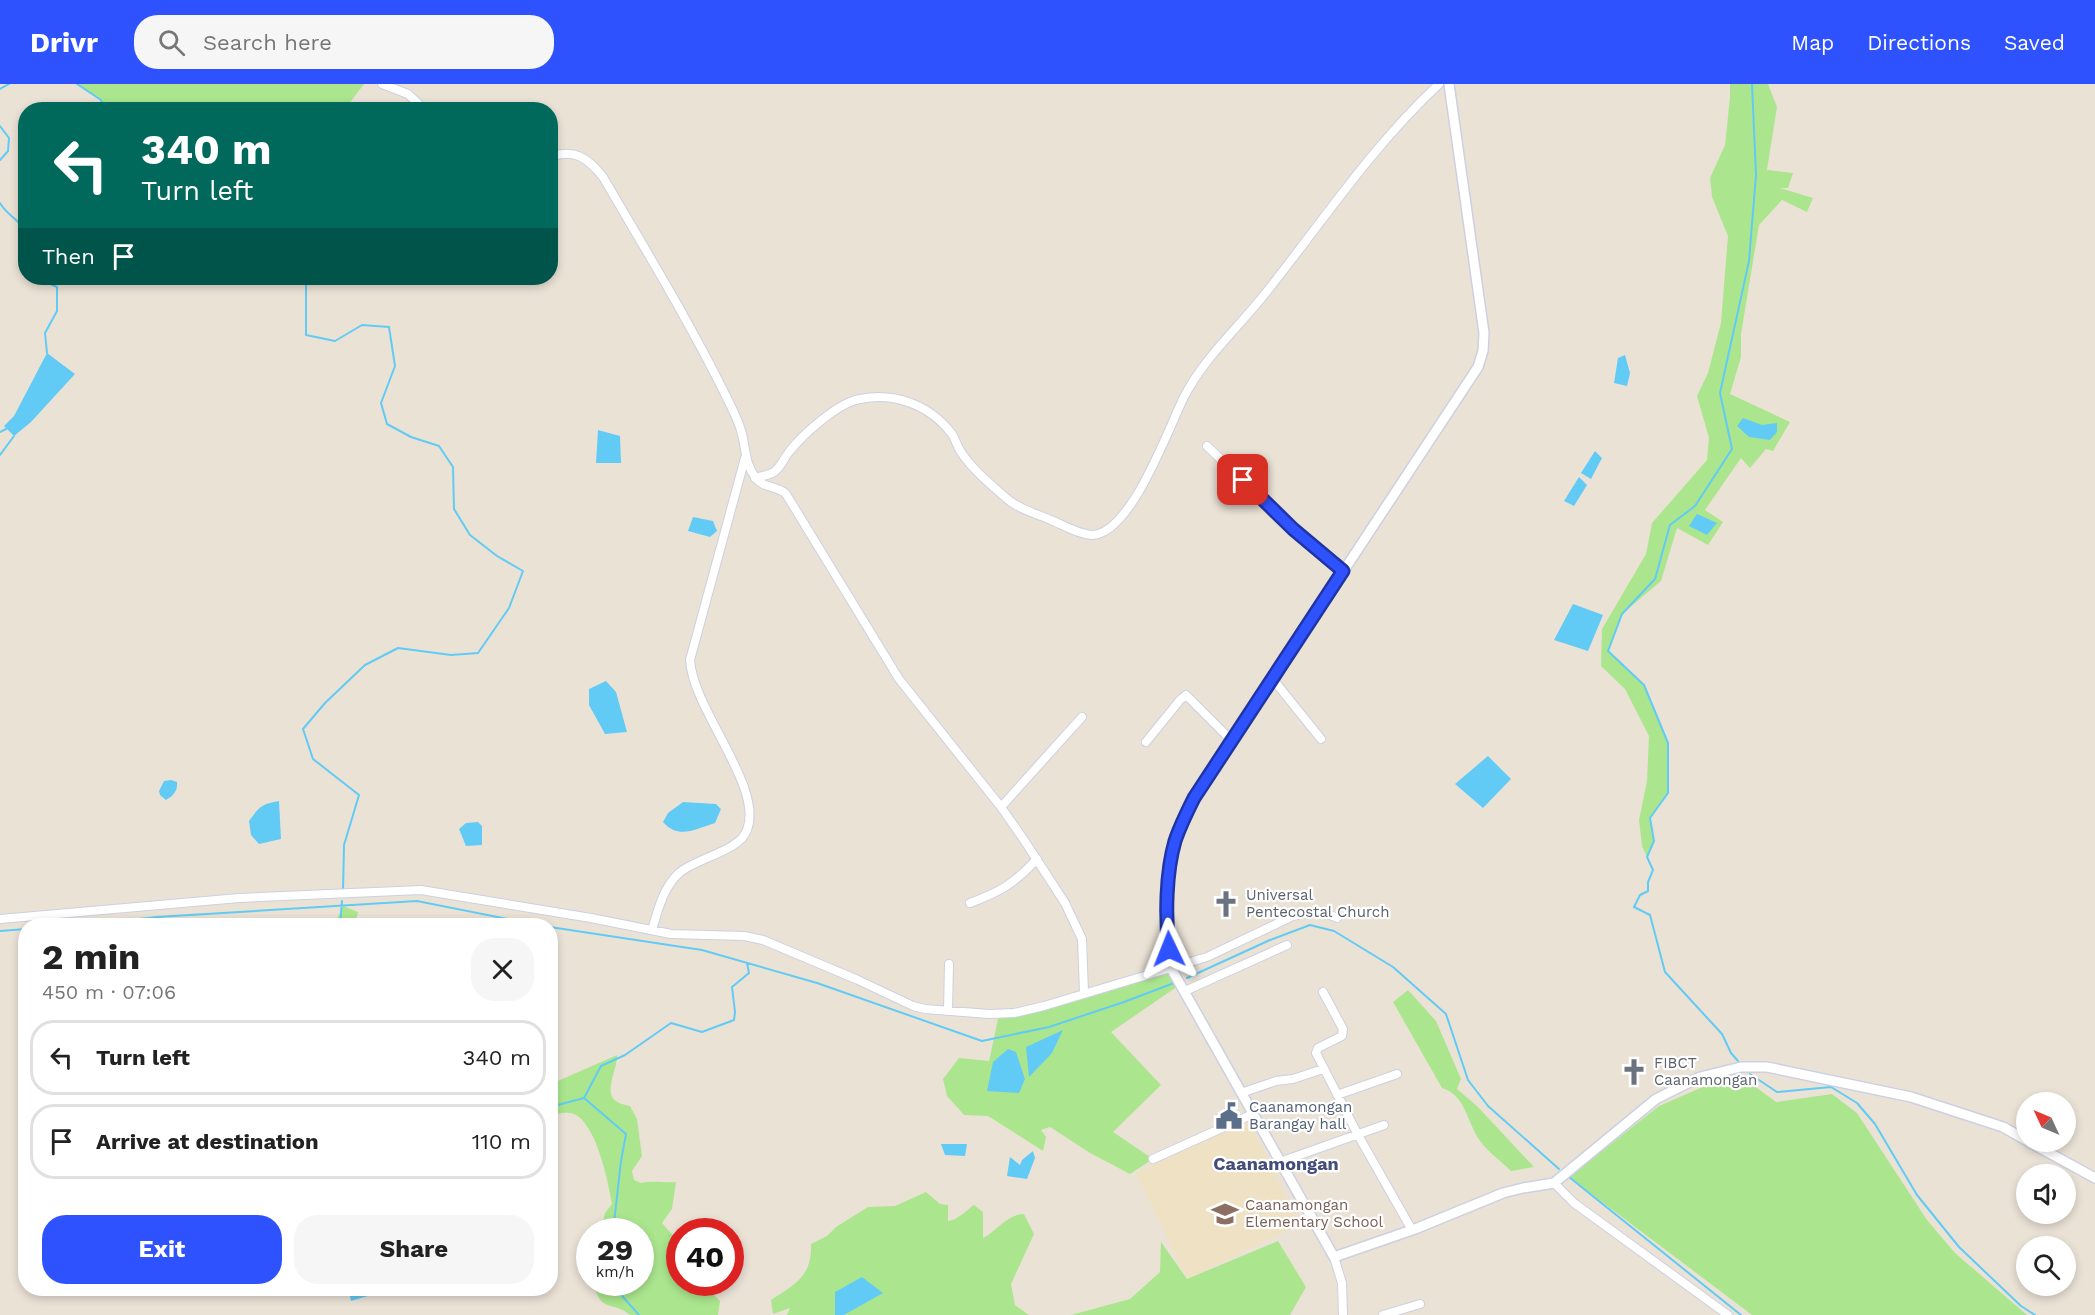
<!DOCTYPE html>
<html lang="en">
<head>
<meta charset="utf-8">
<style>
	:root { --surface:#fff; --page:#f6f6f6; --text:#222; --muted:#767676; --line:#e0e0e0; --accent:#2f52ff }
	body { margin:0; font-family:"Work Sans",sans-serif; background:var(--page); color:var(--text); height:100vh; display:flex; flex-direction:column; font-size:22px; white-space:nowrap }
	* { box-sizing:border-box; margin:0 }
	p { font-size:20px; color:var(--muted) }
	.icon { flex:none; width:33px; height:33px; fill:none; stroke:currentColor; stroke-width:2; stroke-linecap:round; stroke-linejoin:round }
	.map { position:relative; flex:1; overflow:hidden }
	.side { position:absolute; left:18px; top:834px; width:540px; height:378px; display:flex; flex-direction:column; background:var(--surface); border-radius:24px; box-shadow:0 3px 9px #0003 }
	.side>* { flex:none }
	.banner { position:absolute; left:18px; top:18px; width:540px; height:183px; border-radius:24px; box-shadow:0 3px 9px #0003; background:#00695c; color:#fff; overflow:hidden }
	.needle { width:39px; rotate:314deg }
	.buttons { position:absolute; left:2016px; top:1008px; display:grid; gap:12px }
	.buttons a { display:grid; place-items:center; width:60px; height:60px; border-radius:50%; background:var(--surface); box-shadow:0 3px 9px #0003; font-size:30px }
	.speed { position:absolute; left:576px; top:1134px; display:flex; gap:12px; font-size:30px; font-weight:700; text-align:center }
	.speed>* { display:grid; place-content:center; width:78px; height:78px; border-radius:50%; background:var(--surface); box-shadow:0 3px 9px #0003; line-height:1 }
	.speed small { font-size:15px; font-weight:400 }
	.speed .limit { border:9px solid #d22; background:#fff; color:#111 }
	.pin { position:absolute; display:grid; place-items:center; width:51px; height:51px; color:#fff; margin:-26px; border-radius:12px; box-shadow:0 3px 9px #0006 }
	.me { position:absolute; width:66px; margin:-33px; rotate:358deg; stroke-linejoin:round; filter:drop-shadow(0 0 4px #0008) }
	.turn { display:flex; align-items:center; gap:21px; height:126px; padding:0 24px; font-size:27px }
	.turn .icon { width:78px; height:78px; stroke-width:2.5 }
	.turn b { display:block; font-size:42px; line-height:51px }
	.then { display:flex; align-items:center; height:57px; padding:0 24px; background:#0003; gap:12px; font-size:22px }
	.round { display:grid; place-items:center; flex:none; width:63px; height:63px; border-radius:24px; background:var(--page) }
	.summary { display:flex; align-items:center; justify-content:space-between; height:102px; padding:0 24px }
	h1 { font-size:36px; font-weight:700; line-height:45px }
	.action { display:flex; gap:12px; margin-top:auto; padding:12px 24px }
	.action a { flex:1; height:69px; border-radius:24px; background:var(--accent); color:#fff; font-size:24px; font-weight:700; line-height:69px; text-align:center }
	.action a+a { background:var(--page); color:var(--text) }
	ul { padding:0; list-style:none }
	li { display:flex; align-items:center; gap:18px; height:75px; margin:0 12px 9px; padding:0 12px; border:3px solid var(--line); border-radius:24px }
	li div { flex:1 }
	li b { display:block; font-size:22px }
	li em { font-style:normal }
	header { display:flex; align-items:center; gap:36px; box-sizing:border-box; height:84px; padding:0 30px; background:var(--accent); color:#fff }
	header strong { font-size:28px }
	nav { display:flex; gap:33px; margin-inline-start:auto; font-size:21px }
	.search { width:420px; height:54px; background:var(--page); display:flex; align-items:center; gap:15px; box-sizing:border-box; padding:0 21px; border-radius:24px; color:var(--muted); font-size:22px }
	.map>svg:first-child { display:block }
</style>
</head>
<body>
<header>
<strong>Drivr</strong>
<div class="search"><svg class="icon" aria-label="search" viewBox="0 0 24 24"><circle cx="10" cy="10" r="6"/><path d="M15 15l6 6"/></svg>Search here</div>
<nav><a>Map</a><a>Directions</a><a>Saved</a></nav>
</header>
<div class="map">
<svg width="2095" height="1231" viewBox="0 0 2095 1231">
	<rect width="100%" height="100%" fill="#ebe2d6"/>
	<!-- education -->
	<path fill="#eee1c4" d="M 1249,1035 L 1299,1141 L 1187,1195 L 1136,1089 Z"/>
	<!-- green -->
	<path fill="#abe68e" d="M 77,0 L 364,0 L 345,25 L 103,26 L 101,16 Z
		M 1730,0 L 1768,0 L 1777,23 L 1767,86 L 1793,89 L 1788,104 L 1780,104 L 1813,114 L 1807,128 L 1782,116 L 1759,141 L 1741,250 L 1741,273 L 1730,310 L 1790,338 L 1773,367 L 1766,365 L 1750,384 L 1741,374 L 1705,426 L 1723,438 L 1708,461 L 1677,444 L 1661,497 L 1622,530 L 1609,567 L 1644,601 L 1668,659 L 1668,709 L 1650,734 L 1654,757 L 1647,773 L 1642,762 L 1639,736 L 1647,697 L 1649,652 L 1625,605 L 1601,582 L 1602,545 L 1646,470 L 1652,439 L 1707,376 L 1709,354 L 1697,312 L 1708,289 L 1721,239 L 1728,152 L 1712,113 L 1710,94 L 1725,61 L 1730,13 Z
		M 343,822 L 358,828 L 355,841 L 334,841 Z
		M 1171,884 L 1181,900 L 1111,948 L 1161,1001 L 1113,1048 L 1153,1075 L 1130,1090 L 1090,1069 L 1050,1043 L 1041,1046 L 1046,1053 L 1043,1067 L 988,1032 L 964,1031 L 947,1012 L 943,995 L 959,974 L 989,977 L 998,935 Z
		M 1408,906 L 1436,937 L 1461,995 L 1457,1005 L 1477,1022 L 1534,1083 L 1511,1087 C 1501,1077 1488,1068 1480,1057 C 1467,1039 1466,1011 1442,1004 L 1393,918 Z
		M 617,971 C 618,983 603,1009 616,1017 C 620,1020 626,1021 630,1022 L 637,1035 L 642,1072 L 632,1087 L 634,1096 L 641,1099 C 650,1096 665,1099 676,1098 L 672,1125 L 662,1139 L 676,1155 L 679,1156 L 680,1198 L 709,1199 L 711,1208 L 720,1217 L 718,1231 L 630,1231 C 612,1216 600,1230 594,1199 L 640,1198 L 640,1148 L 601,1147 L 605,1129 L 612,1120 C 608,1097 596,1039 574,1030 C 566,1027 558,1030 551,1032 L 551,1000 Z
		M 1721,995 L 1745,995 L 1776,1018 L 1832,1010 L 1857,1029 L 1927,1136 L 1955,1169 L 2027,1231 L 1752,1231 L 1569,1093 L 1659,1022 Z
		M 926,1108 L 940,1120 L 948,1121 L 948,1137 C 958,1136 965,1127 974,1121 L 983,1128 L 983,1154 C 997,1147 1007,1130 1024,1130 L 1034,1150 L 1011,1200 L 1015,1221 L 1029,1231 L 787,1231 L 790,1224 L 773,1230 L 771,1216 C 795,1200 812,1193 811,1160 L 827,1152 L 836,1143 L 868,1123 L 895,1122 Z
		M 1278,1157 L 1306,1203 L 1290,1231 L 1071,1231 L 1130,1215 L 1160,1188 L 1161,1158 L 1187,1195 Z"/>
	<!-- water -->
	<path fill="#61cbf5" d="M 47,269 L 75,290 L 31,338 L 14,352 L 4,342 L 14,332 Z
		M 1625,271 L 1630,289 L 1627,302 L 1614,299 L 1618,274 Z
		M 1743,334 L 1762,341 L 1777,339 L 1777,348 L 1770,356 L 1749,353 L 1737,342 Z
		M 598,346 L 620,352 L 621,379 L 596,379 Z
		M 1595,367 L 1602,374 L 1591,395 L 1581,389 Z
		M 1579,393 L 1587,401 L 1574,422 L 1564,417 Z
		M 1697,430 L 1717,439 L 1707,451 L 1689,442 Z
		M 693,433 L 713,437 L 717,447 L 710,453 L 688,447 Z
		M 1573,520 L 1603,531 L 1588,567 L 1554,556 Z
		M 606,597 L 616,608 L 627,648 L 605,650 L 589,621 L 589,605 Z
		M 1488,672 L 1511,695 L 1483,724 L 1455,700 Z
		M 171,696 L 177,698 C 178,707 173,712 166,716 L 160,711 L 159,707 L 164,697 Z
		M 279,717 L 281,755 L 259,760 L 251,751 L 249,737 C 259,723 261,720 279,717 Z
		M 683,718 L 716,720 L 721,725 L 715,739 C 695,745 679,756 663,738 L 668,729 Z
		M 478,738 L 482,742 L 482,761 L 466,762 L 459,745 L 466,739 Z
		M 1063,946 L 1052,969 L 1029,993 L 1026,963 Z
		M 1008,965 L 1016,968 L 1025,995 L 1019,1009 L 987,1007 L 993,978 Z
		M 941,1060 L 967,1060 L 965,1072 L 945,1071 Z
		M 1033,1067 L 1035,1074 L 1027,1095 L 1007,1092 L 1010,1073 L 1020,1081 L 1022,1076 Z
		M 862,1193 L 883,1209 L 844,1231 L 835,1231 L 835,1208 Z
		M 348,1204 L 391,1204 L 391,1205 L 351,1217 Z"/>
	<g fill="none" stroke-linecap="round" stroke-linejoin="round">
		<!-- stream -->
		<path stroke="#61cbf5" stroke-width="2" d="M 77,0 L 101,16 L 103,26
			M 0,5 L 9,0
			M 0,42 L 9,54 L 8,67 L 0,76
			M 0,119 C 4,128 18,136 26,146
			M 37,194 L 57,203 L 57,227 L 45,249 L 47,269
			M 307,194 L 306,196 L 306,251 L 335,257 L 362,241 L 389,243 L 395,282 L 381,319 L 387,340 L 411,353 L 439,362 L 453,383 L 454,425 L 470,451 L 497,472 L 523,487 L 509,524 L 478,569 L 451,571 L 398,564 L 365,581 L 325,619 L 303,645 L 313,675 L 359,711 L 344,761 L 343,807
			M 0,348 L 6,345
			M 0,371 L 14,352
			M 75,842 L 157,833 L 417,817 L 542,842
			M 340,842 L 342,817
			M 550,843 L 702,866 L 817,899 L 982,957 L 1049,943 L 1124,918 L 1174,899
			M 0,847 L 26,845
			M 1187,894 L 1270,856 L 1310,841 L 1334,847 L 1393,883 L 1446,930 L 1468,996 L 1488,1022 L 1559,1085
			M 1738,977 L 1731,969 L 1722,950 L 1665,888 L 1650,831 L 1634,823 L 1640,811 L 1648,807 L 1648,798 L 1653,786 L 1647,773 L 1654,757 L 1650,734 L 1668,709 L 1668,659 L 1644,601 L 1608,567 L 1622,530 L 1655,495 L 1670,441 L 1695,422 L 1732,365 L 1720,309 L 1749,177 L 1756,91 L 1752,0
			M 1750,990 L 1777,1008 L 1831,1003 L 1857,1019 L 1875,1040 L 1917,1111 L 1959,1163 L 2021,1222 L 2035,1231
			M 584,1014 L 601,982 L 625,971 L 671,939 L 702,948 L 734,936 L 735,928 L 732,903 L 749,889 L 747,879
			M 550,1023 L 584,1014 L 626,1050 L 621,1077 L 613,1148
			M 1569,1093 L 1741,1231
			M 615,1198 L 623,1213 L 639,1231"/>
		<defs>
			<path id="minor" d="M 382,0 L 408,10 L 425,26
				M 550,73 C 574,64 588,74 603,93 C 645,165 689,237 726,312 C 732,325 739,337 742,350 C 746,366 745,379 755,393 C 763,405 777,401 786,410 L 899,595 L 1001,723 L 1024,756 L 1065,819 L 1082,855 L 1084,909
				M 1207,362 L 1293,445 L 1343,487
				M 755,394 C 762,392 769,391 774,388 C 781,383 784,374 789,368 C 802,351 839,318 860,315 C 895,308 930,321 952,350 C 956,356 957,363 961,368 C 972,385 991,401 1006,414 C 1018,425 1037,430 1051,436 C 1063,441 1080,451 1093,451 C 1132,448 1168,345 1184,313 C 1204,274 1237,245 1264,211 C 1321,140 1372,62 1439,0
				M 1272,594 L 1321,655
				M 1146,658 L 1180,616 L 1186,611 L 1231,656
				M 1001,723 L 1082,633
				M 970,819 C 1000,808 1015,799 1037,775
				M 0,835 L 239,814 L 421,806 L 591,834 L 671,850 L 744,852 L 763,856 L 858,896 L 913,922 L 925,925 L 989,930 L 1014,929 L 1044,922 L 1207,873 L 1293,832 C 1309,828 1321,826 1337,834
				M 652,846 C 658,826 663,804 679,789 C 696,774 740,767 747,746 C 764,703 693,626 690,576 L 745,374
				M 1185,907 L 1287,861
				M 1323,908 L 1343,945 L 1342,952 L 1318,964 L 1316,969 L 1358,1051 L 1412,1146
				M 948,927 L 949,880
				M 1241,1009 L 1276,997 L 1293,995 L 1323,985
				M 1337,1011 L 1397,990
				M 1153,1075 L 1253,1030
				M 1280,1078 L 1384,1041
				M 1554,1099 L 1574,1119 L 1728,1231
				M 1334,1173 L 1342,1199 L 1343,1231
				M 1383,1231 L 1420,1220"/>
			<path id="tertiary" d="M 1449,0 L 1484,249 L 1483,267 L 1478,283 L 1194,714 C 1187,728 1180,742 1175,757 C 1164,797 1166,843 1171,884 L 1334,1173 L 1415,1145 L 1503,1109 L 1523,1104 L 1554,1099 L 1656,1015 L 1700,993 L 1741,983 L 1767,983 L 1911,1013 L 2003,1043 L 2026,1056
				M 2029,1058 L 2095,1094"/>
		</defs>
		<!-- minor casing -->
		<use href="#minor" stroke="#ccd0e1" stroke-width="10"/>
		<!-- tertiary casing -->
		<use href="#tertiary" stroke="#ccd0e1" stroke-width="12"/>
		<!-- minor -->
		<use href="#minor" stroke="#fff" stroke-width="8"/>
		<!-- tertiary -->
		<use href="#tertiary" stroke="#fff" stroke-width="9"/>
	</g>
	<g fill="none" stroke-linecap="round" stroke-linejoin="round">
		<defs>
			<path id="route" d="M 1169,865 C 1165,832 1166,788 1175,757 C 1180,742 1187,728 1194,714 L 1343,487 L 1293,445 L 1243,396"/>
		</defs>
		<!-- route casing -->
		<use href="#route" stroke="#1f35a6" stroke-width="15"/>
		<!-- route -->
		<use href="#route" stroke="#2f52ff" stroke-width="10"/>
	</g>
	<!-- icons -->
	<defs>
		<symbol id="church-bare" viewBox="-9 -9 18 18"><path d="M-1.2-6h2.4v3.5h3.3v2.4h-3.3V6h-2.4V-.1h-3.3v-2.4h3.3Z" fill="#6b7280" stroke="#fff" stroke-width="2.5" paint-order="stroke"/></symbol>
		<symbol id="civic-bare" viewBox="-9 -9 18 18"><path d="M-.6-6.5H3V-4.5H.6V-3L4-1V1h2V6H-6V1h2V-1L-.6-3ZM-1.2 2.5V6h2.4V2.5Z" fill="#5c6f8a" stroke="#fff" stroke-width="2.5" paint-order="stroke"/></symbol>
		<symbol id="school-bare" viewBox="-9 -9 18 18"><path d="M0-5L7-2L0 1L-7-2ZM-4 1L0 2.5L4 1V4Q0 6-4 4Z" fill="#8d6e63" stroke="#fff" stroke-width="2.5" paint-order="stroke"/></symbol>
	</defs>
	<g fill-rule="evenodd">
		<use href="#church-bare" x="1207" y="801" width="38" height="38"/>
		<use href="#church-bare" x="1615" y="969" width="38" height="38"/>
		<use href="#civic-bare" x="1210" y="1013" width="38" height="38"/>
		<use href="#school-bare" x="1206" y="1111" width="38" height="38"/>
	</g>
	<g text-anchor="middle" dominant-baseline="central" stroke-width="4.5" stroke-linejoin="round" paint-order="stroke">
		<!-- worship labels -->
		<g font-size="15" fill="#5b616d" stroke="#fff" text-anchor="start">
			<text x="1246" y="811">Universal<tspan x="1246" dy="17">Pentecostal Church</tspan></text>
			<text x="1654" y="979">FIBCT<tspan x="1654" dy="17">Caanamongan</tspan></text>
		</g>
		<!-- service labels -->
		<g font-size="15" fill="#4e5e75" stroke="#fff" text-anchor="start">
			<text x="1249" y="1023">Caanamongan<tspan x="1249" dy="17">Barangay hall</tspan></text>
		</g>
		<!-- education labels -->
		<g font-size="15" fill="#785e54" stroke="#fff" text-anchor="start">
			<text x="1245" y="1121">Caanamongan<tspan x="1245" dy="17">Elementary School</tspan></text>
		</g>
		<!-- quarter labels -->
		<g font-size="18" font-weight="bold" fill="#454d79" stroke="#fff">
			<text x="1276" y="1079">Caanamongan</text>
		</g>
	</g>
</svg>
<div class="buttons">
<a><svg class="needle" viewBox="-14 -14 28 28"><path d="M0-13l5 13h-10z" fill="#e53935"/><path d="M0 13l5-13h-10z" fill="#767676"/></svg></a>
<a><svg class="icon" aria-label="sound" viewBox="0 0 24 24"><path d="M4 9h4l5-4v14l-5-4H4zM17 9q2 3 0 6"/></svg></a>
<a><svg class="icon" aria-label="search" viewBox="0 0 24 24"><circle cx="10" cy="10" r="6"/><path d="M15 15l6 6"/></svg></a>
</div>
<div class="speed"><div>29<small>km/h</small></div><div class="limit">40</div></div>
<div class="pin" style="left:1243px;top:396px;background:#d93025"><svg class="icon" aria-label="arrive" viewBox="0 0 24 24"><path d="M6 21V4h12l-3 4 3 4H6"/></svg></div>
<svg class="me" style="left:1169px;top:865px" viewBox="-20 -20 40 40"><path d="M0-17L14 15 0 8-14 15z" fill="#2f52ff" stroke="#fff" stroke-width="4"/></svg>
<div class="banner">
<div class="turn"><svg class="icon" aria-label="left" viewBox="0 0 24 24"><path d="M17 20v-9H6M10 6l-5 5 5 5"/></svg><div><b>340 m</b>Turn left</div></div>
<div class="then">Then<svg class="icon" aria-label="arrive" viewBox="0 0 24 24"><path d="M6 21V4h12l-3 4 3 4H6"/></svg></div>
</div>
<section class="side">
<div class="summary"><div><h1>2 min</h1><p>450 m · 07:06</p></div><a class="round"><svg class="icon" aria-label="close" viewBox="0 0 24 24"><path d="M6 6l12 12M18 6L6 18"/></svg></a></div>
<ul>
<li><svg class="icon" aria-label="left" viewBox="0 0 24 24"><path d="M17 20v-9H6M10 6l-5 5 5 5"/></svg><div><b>Turn left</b></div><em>340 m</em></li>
<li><svg class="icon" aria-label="arrive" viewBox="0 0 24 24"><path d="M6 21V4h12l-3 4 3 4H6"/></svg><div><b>Arrive at destination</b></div><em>110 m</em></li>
</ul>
<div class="action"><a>Exit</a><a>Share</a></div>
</section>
</div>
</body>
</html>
